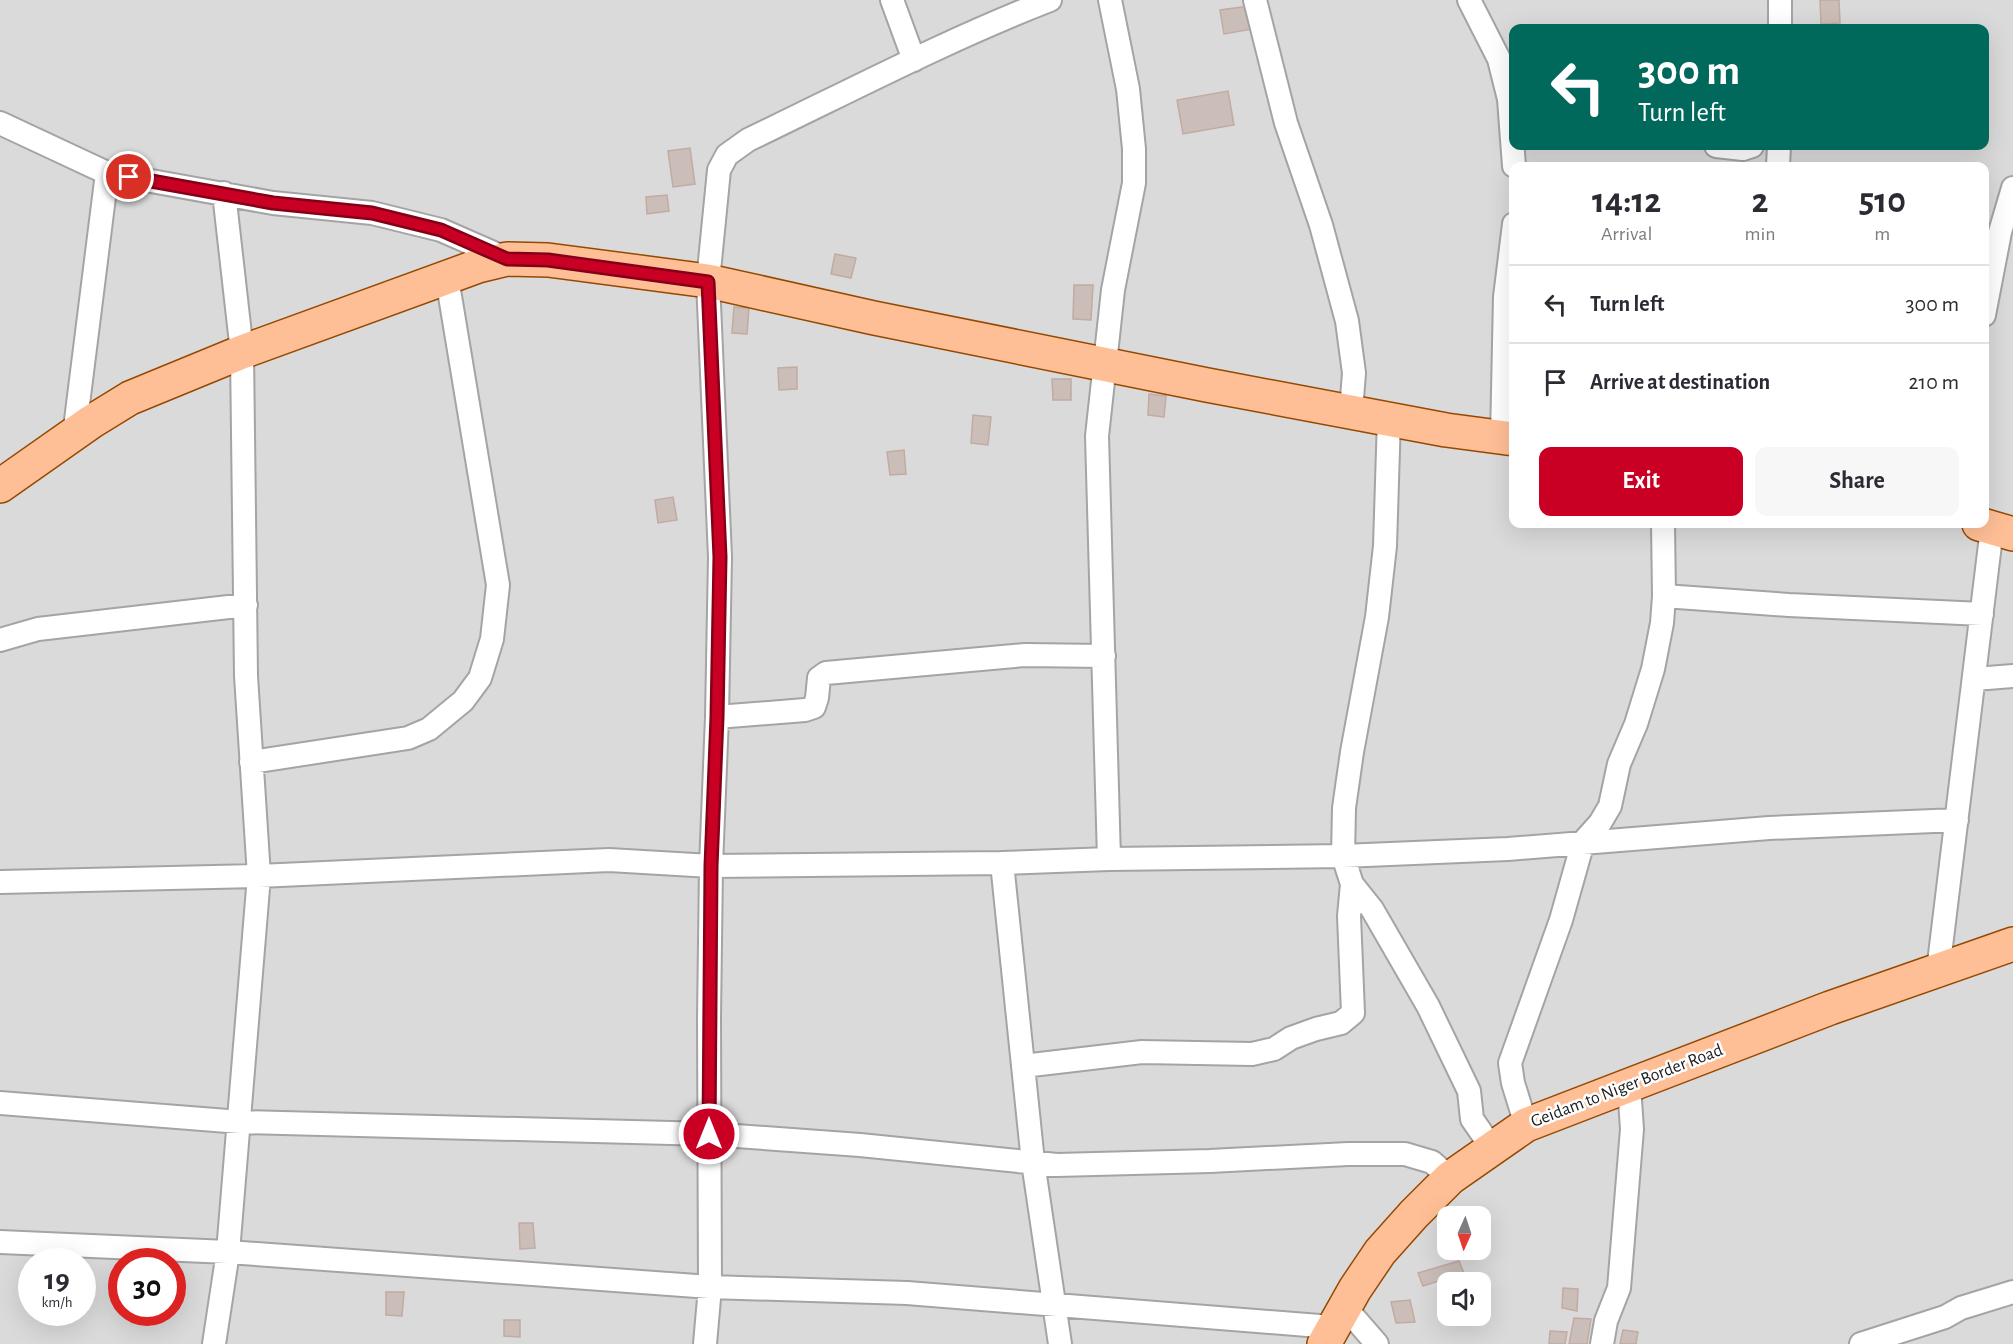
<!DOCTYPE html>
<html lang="en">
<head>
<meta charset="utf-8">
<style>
	:root { --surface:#fff; --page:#f7f7f7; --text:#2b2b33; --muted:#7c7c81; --line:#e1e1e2; --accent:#c90024 }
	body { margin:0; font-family:"Alegreya Sans",sans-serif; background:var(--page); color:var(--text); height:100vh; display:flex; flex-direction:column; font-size:22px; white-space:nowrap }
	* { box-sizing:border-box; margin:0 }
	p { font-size:20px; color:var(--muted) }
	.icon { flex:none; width:33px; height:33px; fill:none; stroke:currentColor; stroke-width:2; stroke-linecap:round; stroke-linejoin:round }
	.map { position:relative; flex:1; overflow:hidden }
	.drawer { position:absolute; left:1509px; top:162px; width:480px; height:366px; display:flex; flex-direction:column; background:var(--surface); border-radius:12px; box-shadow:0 6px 24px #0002 }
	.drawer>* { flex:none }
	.banner { position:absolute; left:1509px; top:24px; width:480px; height:126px; border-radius:12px; box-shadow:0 6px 24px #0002; background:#00695c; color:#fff; overflow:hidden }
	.needle { width:39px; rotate:183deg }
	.tools { position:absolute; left:1437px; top:1206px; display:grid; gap:12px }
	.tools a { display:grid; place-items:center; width:54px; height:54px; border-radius:12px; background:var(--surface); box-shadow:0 6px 24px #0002; font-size:30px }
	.speed { position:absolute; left:18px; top:1248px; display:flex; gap:12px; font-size:30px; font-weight:700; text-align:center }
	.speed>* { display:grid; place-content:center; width:78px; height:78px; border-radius:50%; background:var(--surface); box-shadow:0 6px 24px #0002; line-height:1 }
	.speed small { font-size:15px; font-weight:400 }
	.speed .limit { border:9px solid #d22; background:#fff; color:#111 }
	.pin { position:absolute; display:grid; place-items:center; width:51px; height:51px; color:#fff; margin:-26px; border:3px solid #fff; border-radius:50%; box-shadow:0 2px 6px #0007 }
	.me { position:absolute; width:66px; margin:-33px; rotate:0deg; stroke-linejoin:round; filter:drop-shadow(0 0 4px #0008) }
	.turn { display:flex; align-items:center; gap:21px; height:126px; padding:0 30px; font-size:27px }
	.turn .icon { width:78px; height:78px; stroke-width:2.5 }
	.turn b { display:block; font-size:42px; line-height:51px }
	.eta { display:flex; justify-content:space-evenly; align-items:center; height:102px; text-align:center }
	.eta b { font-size:36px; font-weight:600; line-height:42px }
	.primary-button { display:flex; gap:12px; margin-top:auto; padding:12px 30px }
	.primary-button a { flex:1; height:69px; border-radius:12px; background:var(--accent); color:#fff; font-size:24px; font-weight:600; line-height:69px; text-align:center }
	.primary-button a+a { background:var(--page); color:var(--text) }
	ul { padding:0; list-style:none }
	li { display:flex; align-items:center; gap:18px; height:78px; padding:0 30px; border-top:2px solid var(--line) }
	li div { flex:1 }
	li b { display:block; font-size:22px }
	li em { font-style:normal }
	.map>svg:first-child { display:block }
</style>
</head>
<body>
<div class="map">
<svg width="2013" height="1344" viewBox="0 0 2013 1344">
	<rect width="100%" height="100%" fill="#efe8e2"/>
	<!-- residential -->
	<path fill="#dbdada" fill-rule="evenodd" d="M 0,0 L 2013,0 L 2013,1344 L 0,1344 ZM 1514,28 L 1984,28 L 1984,146 L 1514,146 ZM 1514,166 L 1984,166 L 1984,524 L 1514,524 ZM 1448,1216 L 1480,1216 L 1480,1250 L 1448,1250 ZM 32,1262 L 82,1262 L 82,1312 L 32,1312 ZM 122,1262 L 172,1262 L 172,1312 L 122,1312 ZM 1448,1282 L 1480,1282 L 1480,1316 L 1448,1316 Z"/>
	<!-- building -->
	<path fill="#cbbdb8" stroke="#c1aba3" stroke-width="1.5" d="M 1820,0 L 1839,0 L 1840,23 L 1821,24 Z
		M 1249,6 L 1253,29 L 1224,34 L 1220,10 Z
		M 1228,91 L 1234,125 L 1183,134 L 1177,100 Z
		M 690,148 L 695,184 L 673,187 L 668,151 Z
		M 667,195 L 669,211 L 647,214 L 646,197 Z
		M 835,254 L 856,258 L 851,278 L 831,274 Z
		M 1074,285 L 1093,285 L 1091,320 L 1073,319 Z
		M 734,307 L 749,308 L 747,334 L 732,333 Z
		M 797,367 L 797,389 L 779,390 L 778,368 Z
		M 1052,379 L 1071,379 L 1071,400 L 1053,400 Z
		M 1149,394 L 1166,396 L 1164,417 L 1148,415 Z
		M 973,415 L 991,417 L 988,445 L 971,443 Z
		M 904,450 L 906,474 L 890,475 L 887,452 Z
		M 673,497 L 677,520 L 658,523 L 655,500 Z
		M 519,1223 L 533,1223 L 535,1248 L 520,1249 Z
		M 1459,1261 L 1464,1273 L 1423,1286 L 1418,1273 Z
		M 1563,1288 L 1578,1289 L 1577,1311 L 1562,1308 Z
		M 386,1292 L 404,1292 L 402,1316 L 386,1315 Z
		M 1410,1300 L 1415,1322 L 1396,1323 L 1391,1302 Z
		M 1574,1318 L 1591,1319 L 1587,1344 L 1569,1344 Z
		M 504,1320 L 520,1320 L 520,1337 L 504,1336 Z
		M 1623,1330 L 1638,1332 L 1636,1344 L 1620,1344 Z
		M 1550,1331 L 1567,1332 L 1565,1344 L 1549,1344 Z"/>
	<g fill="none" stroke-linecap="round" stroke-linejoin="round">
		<defs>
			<path id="minor" d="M 892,0 L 914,60
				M 1255,0 L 1286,123 L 1321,225 L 1347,321 L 1354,373 L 1351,411
				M 1469,0 L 1499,59 L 1509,99 L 1514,166
				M 1780,0 L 1780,28
				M 0,123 L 107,173 L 273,203 L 372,213 L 441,230 L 507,259
				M 1716,146 L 1743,149 L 1752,146
				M 1778,166 L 1779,146
				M 1984,315 L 2000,232 L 2013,188
				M 1389,418 L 1385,546 L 1377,617 L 1352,752 L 1344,808 L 1343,856 L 1352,884 L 1372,909 L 1428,1006 L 1469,1091 L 1472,1119 L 1492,1148
				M 74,436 L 107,173
				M 1502,438 L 1505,297 L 1514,224
				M 1664,596 L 1789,605 L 1982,614
				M 0,640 L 38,629 L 246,605
				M 1975,679 L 2013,676
				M 717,717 L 805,710 L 814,707 L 817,698 L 819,678 L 826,673 L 1025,655 L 1104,656
				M 251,762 L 408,738 L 429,729 L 463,701 L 480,678 L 492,639 L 498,585 L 447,278
				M 1109,859 L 1097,436 L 1113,290 L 1134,183 L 1134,149 L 1128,89 L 1110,0
				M 1002,863 L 1033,1162 L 1060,1344
				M 0,882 L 259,876 L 609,860 L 711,866 L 1002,863 L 1109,859 L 1343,856 L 1508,849 L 1769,828 L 1957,820
				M 1938,971 L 1992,528
				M 1023,1066 L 1142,1052 L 1252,1054 L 1274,1049 L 1291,1038 L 1316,1029 L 1341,1023 L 1353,1013 L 1349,916 L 1352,884
				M 0,1103 L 240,1122 L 709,1134 L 860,1145 L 1057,1165 L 1210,1161 L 1348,1154 L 1405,1154 L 1432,1162 L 1450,1178
				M 1526,1125 L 1513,1083 L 1510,1063 L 1561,920 L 1583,842 L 1600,823 L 1610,806 L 1619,764 L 1636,724 L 1653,669 L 1662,623 L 1664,596 L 1663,524
				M 0,1242 L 228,1252 L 710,1287 L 907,1293 L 1332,1327
				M 1344,1306 L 1377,1344
				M 214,1344 L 228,1252 L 259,876 L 246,676 L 242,352 L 224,193
				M 705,1344 L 710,1287 L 709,1018 L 711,866 L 717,717 L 720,557 L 708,281 L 719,170 L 727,155 L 748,140 C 848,92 947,40 1050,0
				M 1602,1344 L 1606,1321 L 1619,1288 L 1632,1129 L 1629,1086
				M 1861,1344 L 1945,1317 L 1961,1308 L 2013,1292"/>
			<path id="primary" d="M 0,486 L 91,422 L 130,398 L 242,352 L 478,266 L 507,259 L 548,260 L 708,281 L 874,318 L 1207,385 L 1446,430 L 1514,439
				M 1979,524 L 2013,534
				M 1324,1344 L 1355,1289 L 1380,1252 L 1414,1214 L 1450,1178 L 1526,1125 L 1830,1008 L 2013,944"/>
		</defs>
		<!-- minor casing -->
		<use href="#minor" stroke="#a4a4a4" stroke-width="26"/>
		<!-- primary casing -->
		<use href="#primary" stroke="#954900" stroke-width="36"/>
		<!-- minor -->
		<use href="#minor" stroke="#fff" stroke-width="22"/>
		<!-- primary -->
		<use href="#primary" stroke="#ffbf96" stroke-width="33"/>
	</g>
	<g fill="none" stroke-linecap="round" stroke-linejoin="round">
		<defs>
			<path id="route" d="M 129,177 L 273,203 L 372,213 L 441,230 L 507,259 L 548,260 L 708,282 L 720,557 L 717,717 L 711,866 L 709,1134"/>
		</defs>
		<!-- route casing -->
		<use href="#route" stroke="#830017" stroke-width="15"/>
		<!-- route -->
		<use href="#route" stroke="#c90024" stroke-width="10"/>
	</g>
	<g text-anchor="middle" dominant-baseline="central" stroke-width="5" stroke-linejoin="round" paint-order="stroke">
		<!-- street labels -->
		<g font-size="18" fill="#1d1d1d" stroke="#fff">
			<text transform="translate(1627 1086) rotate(-21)">Geidam to Niger Border Road</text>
		</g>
	</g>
</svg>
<div class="tools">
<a><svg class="needle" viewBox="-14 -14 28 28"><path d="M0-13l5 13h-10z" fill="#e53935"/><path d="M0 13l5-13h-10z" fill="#7c7c81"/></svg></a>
<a><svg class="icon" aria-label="sound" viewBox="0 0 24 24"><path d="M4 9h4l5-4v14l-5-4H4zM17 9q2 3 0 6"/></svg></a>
</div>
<div class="speed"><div>19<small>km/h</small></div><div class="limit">30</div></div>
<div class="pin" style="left:129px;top:177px;background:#d93025"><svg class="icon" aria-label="arrive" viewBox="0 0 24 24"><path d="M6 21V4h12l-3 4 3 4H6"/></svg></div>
<svg class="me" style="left:709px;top:1134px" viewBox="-20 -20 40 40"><circle r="17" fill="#c90024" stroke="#fff" stroke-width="3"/><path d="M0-11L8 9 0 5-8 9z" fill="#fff"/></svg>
<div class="banner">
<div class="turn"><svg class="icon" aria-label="left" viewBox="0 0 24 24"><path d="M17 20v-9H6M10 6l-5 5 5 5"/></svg><div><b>300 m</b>Turn left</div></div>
</div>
<section class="drawer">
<div class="eta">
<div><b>14:12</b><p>Arrival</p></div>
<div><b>2</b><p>min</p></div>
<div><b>510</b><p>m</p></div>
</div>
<ul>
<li><svg class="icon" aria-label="left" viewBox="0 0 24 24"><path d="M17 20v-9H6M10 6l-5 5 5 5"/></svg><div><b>Turn left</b></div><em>300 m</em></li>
<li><svg class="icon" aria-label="arrive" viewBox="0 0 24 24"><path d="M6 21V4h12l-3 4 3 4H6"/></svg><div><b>Arrive at destination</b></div><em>210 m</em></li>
</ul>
<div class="primary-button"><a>Exit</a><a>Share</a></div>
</section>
</div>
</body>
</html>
